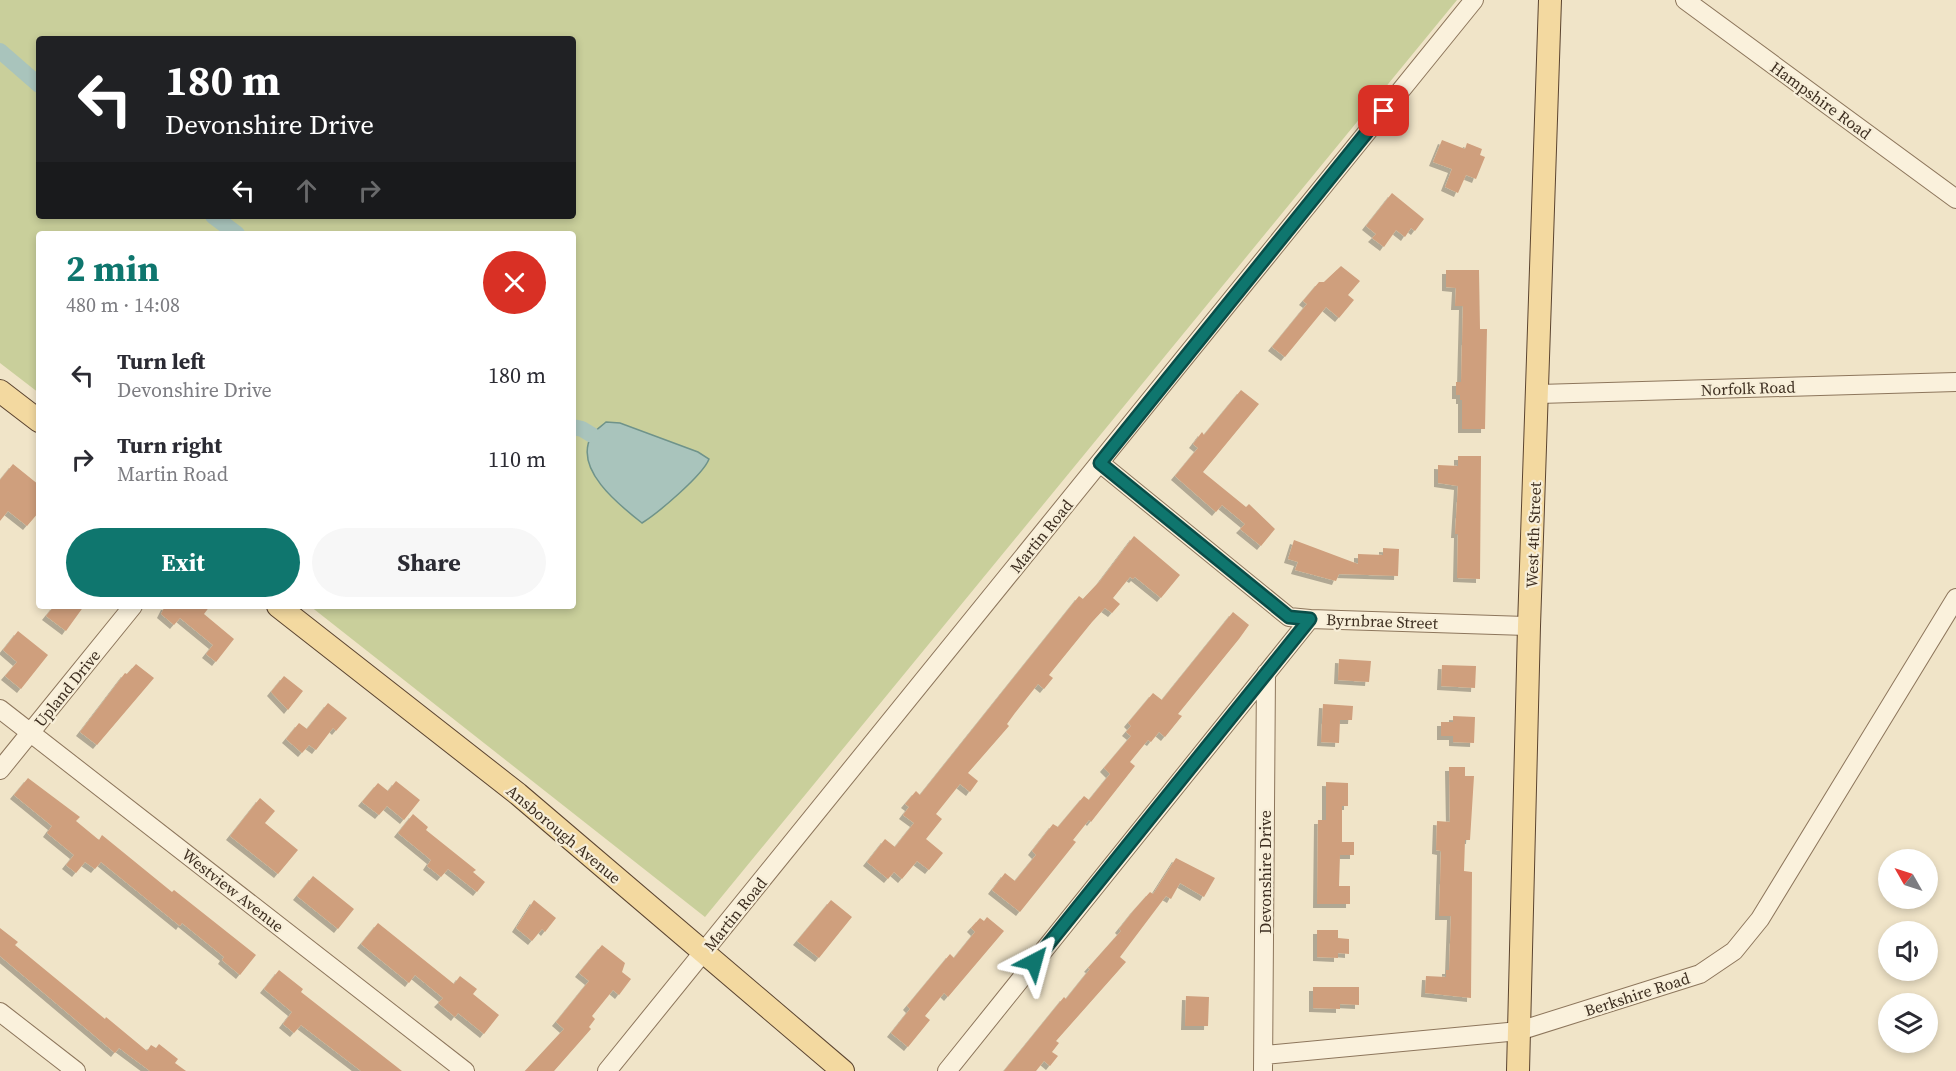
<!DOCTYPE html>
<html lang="en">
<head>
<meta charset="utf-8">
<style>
	:root { --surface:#fff; --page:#f7f7f7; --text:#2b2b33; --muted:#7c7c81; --accent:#0f766e }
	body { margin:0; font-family:"Source Serif 4",serif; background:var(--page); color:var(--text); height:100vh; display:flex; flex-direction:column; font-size:22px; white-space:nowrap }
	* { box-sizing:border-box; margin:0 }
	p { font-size:20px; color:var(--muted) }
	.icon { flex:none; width:33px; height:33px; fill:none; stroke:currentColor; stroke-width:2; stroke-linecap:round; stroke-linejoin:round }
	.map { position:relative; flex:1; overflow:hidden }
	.panel { position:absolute; left:36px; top:231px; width:540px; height:378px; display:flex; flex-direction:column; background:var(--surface); border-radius:6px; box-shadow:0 3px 9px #0003 }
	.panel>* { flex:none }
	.hud { position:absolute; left:36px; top:36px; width:540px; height:183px; border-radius:6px; box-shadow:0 3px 9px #0003; background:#202124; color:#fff; overflow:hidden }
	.needle { width:39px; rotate:309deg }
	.tools { position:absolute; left:1878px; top:849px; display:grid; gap:12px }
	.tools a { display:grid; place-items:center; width:60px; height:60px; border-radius:50%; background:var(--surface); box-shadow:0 3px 9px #0003; font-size:30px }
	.pin { position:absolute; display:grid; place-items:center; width:51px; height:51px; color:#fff; margin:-26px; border-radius:12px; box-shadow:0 3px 9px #0006 }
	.me { position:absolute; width:66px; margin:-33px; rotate:39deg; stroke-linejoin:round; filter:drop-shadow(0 0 4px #0008) }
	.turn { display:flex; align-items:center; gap:21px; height:126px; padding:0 30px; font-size:27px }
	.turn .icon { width:78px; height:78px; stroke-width:2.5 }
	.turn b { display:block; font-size:42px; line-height:51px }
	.lanes { display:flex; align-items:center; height:57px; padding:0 30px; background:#0003; justify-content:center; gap:30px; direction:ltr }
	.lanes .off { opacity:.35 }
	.round { display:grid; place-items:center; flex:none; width:63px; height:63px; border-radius:32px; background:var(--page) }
	.headline { display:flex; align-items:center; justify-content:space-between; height:102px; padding:0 30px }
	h1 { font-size:36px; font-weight:700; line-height:45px; color:var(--accent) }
	.action { display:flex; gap:12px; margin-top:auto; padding:12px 30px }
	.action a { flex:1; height:69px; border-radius:36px; background:var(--accent); color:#fff; font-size:24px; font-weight:700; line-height:69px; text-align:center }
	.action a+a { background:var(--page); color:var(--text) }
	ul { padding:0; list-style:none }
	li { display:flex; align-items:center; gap:18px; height:84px; padding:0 30px }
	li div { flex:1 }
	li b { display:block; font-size:22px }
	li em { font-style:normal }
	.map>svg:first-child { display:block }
</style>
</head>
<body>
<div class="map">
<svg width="1956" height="1071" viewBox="0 0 1956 1071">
	<defs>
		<filter id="shadow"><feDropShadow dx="-4" dy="4" stdDeviation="0" flood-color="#0004"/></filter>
	</defs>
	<rect width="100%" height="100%" fill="#f0e4c8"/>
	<!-- green -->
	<path fill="#c9cf9b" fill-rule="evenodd" d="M 0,0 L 1457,0 L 705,917 L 310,606 L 573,606 L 573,234 L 39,234 L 39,393 L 0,363 ZM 39,39 L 573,39 L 573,216 L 39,216 Z"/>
	<!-- water -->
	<path fill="#a9c4bc" stroke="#6f938a" stroke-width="1.5" d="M 606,422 L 620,423 L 698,452 L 709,459 C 703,475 658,513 642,523 C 619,505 572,468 592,435 C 595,430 602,426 606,422 Z"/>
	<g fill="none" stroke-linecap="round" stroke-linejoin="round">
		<!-- canal -->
		<path stroke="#a9c4bc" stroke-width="16" d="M 0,51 L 39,85
			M 213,216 L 237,234
			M 573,427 L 582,429 L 592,435"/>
	</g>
	<!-- building -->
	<path fill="#cf9f7d" filter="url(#shadow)" d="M 1442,140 L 1465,149 L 1467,143 L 1482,149 L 1480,155 L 1485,157 L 1476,179 L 1466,175 L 1458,193 L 1445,187 L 1452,169 L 1433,162 Z
		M 1392,193 L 1424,219 L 1415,231 L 1411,228 L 1405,237 L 1396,230 L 1384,247 L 1372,238 L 1376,234 L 1366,226 Z
		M 1341,266 L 1360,281 L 1348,295 L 1354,300 L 1339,318 L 1326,307 L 1285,357 L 1272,347 L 1307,304 L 1303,301 L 1319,282 L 1324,282 Z
		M 1446,270 L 1479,270 L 1480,329 L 1487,329 L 1485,429 L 1462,429 L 1462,400 L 1460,400 L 1460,395 L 1456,395 L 1456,382 L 1461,382 L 1463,306 L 1455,306 L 1456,288 L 1446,287 Z
		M 1241,390 L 1259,404 L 1203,472 L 1246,507 L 1249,504 L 1275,529 L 1261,546 L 1240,529 L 1245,524 L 1222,505 L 1216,512 L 1175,476 L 1198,448 L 1193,444 L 1202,432 L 1204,435 Z
		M 1458,456 L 1481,456 L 1480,579 L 1457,578 L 1458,534 L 1455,534 L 1458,486 L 1438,483 L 1438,465 L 1458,466 Z
		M 13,464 L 39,485 L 39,512 L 27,526 L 8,511 L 0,521 L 0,480 Z
		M 1134,536 L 1180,575 L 1161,598 L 1135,577 L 1133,579 L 1130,577 L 1113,598 L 1120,604 L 1112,613 L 1105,608 L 1092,622 L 1049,675 L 1053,678 L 1044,689 L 1038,684 L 1015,713 L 1007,724 L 1009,726 L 968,773 L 978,781 L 970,792 L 960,784 L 936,814 L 942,819 L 926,839 L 943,853 L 929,870 L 917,861 L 902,879 L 894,872 L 888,879 L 867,862 L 885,839 L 895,847 L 914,823 L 903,815 L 909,807 L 905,804 L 916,791 L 920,795 L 1067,611 L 1079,596 L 1083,599 L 1100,581 Z
		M 1294,540 L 1358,564 L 1358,554 L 1383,555 L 1383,548 L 1399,549 L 1398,576 L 1339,574 L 1336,581 L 1295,570 L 1298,562 L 1288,559 Z
		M 54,606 L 84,606 L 66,631 L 46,616 Z
		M 165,606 L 210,606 L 204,614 L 234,639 L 216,662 L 206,654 L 213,645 L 180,618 L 174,625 L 161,614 Z
		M 1233,612 L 1249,625 L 1239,639 L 1178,714 L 1182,716 L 1165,737 L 1159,732 L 1151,742 L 1148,740 L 1130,762 L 1135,766 L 1091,822 L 1089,820 L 1073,840 L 1076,842 L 1020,912 L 992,890 L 1005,873 L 1015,881 L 1036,855 L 1032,851 L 1053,824 L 1058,827 L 1084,796 L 1089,800 L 1110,774 L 1104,768 L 1131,736 L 1126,732 L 1131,726 L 1128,723 L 1153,693 L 1162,700 Z
		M 18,631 L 48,655 L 21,689 L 5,676 L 17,662 L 3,650 Z
		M 1339,659 L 1371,661 L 1369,682 L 1338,680 Z
		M 136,664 L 154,678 L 97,745 L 80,732 L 125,673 L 127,674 Z
		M 1442,665 L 1476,666 L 1475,688 L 1441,686 Z
		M 284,676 L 303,691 L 288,710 L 271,692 Z
		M 328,703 L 347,718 L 336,731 L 333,728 L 316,750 L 309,745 L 302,753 L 286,739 L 299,723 L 307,729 Z
		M 1323,704 L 1353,706 L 1352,720 L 1340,720 L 1339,743 L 1321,742 Z
		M 1453,716 L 1475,717 L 1474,743 L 1453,742 L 1453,736 L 1441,736 L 1441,722 L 1453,722 Z
		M 1449,767 L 1465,767 L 1465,776 L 1474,776 L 1470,840 L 1465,840 L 1464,871 L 1472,872 L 1471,998 L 1425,993 L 1426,976 L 1446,977 L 1446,970 L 1449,970 L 1451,916 L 1439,916 L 1441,851 L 1436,850 L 1437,821 L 1450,822 Z
		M 28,778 L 80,817 L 76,821 L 99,840 L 102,835 L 172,892 L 174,890 L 256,955 L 240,975 L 222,960 L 224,957 L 182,923 L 180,926 L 101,862 L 95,869 L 85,862 L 76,873 L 66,865 L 74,855 L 47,833 L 52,826 L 14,795 Z
		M 396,781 L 420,800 L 404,820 L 387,806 L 379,815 L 362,802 L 378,783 L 388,791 Z
		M 1326,782 L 1348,783 L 1348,806 L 1342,806 L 1342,842 L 1354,842 L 1354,855 L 1340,855 L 1339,886 L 1350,886 L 1350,904 L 1317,904 L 1318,820 L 1326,820 Z
		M 260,798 L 275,811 L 265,823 L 298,850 L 278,874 L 230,836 Z
		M 413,814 L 428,827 L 426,830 L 476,870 L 473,872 L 485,882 L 477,892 L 448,869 L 441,877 L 427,866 L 431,860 L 398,833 Z
		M 1176,858 L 1215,878 L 1204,897 L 1180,883 L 1171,899 L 1166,896 L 1120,957 L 1126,962 L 1056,1041 L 1059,1043 L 1052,1052 L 1058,1056 L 1050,1066 L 1044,1061 L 1036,1071 L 1004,1071 L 1064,997 L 1066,999 L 1090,969 L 1088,968 L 1121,931 L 1119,929 L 1134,910 L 1150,892 L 1153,894 Z
		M 313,876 L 354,909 L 338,929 L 297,896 Z
		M 534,900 L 556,918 L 545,932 L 542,929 L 532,941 L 516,928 Z
		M 831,900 L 852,917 L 819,958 L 797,941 Z
		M 987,917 L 1004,931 L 948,997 L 944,993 L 925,1016 L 930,1020 L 908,1047 L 891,1033 L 910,1009 L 907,1006 L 950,954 L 954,958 L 975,932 L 971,928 L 980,918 L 984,921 Z
		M 378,923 L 454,984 L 460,976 L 477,989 L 473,994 L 499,1015 L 484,1034 L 458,1013 L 455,1017 L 438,1003 L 443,998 L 415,975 L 409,983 L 361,944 Z
		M 0,928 L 18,942 L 15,945 L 105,1019 L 106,1017 L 147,1051 L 151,1045 L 156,1048 L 159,1044 L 178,1059 L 175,1063 L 186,1071 L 150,1071 L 119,1048 L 115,1053 L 0,956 Z
		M 1317,930 L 1338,930 L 1338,938 L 1349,939 L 1349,954 L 1338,953 L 1338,958 L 1317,957 Z
		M 602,945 L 625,963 L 622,972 L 631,979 L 619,995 L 613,990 L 592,1016 L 595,1019 L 589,1027 L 591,1029 L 554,1071 L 525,1071 L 564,1029 L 556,1022 L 589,981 L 579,973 Z
		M 279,970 L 303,989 L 301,992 L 402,1071 L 361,1071 L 301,1025 L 294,1033 L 283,1024 L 292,1012 L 264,989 Z
		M 1313,987 L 1359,987 L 1359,1005 L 1340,1004 L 1340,1009 L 1313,1008 Z
		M 1186,996 L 1209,997 L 1208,1026 L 1185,1026 Z"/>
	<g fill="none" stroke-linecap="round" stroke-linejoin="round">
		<defs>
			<path id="minor" d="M 1685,0 L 1956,199
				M 1539,394 L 1956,382
				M 1100,463 L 1289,617 L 1310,619
				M 0,709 L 465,1071
				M 0,770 L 133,606
				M 0,1012 L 76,1071
				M 1264,1055 L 1519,1031 L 1700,974 L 1734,951 L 1760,919 L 1956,598
				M 607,1071 L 1474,0
				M 947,1071 L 1310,619 L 1529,626
				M 1263,1071 L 1266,673"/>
			<path id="major" d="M 0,391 L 39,421
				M 278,606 L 518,794 L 843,1071
				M 1518,1071 L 1529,626 L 1550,0"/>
		</defs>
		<!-- minor casing -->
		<use href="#minor" stroke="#8d765c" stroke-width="20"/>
		<!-- major casing -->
		<use href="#major" stroke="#5b4430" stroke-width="24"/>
		<!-- minor -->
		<use href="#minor" stroke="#faf1dc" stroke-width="18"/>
		<!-- major -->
		<use href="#major" stroke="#f3d9a0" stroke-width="22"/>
	</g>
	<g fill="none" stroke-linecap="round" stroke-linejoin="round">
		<defs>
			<path id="route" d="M 1034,962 L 1310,619 L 1289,617 L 1100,463 L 1384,111"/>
		</defs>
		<!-- route casing -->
		<use href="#route" stroke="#0a4d48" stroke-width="15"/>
		<!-- route -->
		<use href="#route" stroke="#0f766e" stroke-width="10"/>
	</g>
	<g text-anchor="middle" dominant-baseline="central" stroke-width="4.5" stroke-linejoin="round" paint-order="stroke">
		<!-- street labels -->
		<g font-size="16" fill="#3d2e20" stroke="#f7eed8">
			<text transform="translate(1821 100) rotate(36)">Hampshire Road</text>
			<text transform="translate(1748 388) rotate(-2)">Norfolk Road</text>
			<text transform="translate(1533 535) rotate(-88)">West 4th Street</text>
			<text transform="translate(1041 536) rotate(-51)">Martin Road</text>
			<text transform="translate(1382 621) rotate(2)">Byrnbrae Street</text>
			<text transform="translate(67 688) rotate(-51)">Upland Drive</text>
			<text transform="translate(564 834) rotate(40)">Ansborough Avenue</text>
			<text transform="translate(1265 872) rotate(-90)">Devonshire Drive</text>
			<text transform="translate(233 890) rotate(38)">Westview Avenue</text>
			<text transform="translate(735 914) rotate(-51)">Martin Road</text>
			<text transform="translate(1637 994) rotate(-18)">Berkshire Road</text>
		</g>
	</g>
</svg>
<div class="tools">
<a><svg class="needle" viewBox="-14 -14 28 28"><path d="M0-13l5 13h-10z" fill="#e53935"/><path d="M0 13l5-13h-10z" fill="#7c7c81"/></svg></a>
<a><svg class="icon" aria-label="sound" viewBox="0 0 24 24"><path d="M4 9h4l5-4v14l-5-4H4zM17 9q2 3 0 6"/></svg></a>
<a><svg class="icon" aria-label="layers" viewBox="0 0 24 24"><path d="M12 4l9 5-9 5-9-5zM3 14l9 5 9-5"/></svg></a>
</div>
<div class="pin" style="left:1384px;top:111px;background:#d93025"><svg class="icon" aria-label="arrive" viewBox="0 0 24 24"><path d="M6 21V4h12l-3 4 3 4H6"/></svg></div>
<svg class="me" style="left:1034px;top:962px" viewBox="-20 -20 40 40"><path d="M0-17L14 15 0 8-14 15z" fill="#0f766e" stroke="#fff" stroke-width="4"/></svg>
<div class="hud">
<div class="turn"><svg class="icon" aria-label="left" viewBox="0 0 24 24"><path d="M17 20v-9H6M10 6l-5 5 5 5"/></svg><div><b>180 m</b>Devonshire Drive</div></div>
<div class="lanes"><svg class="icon" aria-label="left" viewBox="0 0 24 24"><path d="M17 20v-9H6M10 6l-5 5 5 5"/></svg><svg class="icon off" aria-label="ahead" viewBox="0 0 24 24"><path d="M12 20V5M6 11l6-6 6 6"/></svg><svg class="icon off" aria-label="right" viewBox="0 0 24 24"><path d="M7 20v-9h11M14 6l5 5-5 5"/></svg></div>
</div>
<section class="panel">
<div class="headline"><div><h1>2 min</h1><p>480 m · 14:08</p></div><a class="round" style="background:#d93025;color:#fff"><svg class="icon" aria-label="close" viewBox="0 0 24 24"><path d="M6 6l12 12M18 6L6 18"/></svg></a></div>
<ul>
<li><svg class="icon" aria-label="left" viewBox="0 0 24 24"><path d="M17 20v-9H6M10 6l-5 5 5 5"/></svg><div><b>Turn left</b><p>Devonshire Drive</p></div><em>180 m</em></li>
<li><svg class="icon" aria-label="right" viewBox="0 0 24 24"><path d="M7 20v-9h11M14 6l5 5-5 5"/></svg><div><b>Turn right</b><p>Martin Road</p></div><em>110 m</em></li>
</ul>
<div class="action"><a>Exit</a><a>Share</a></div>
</section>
</div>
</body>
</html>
